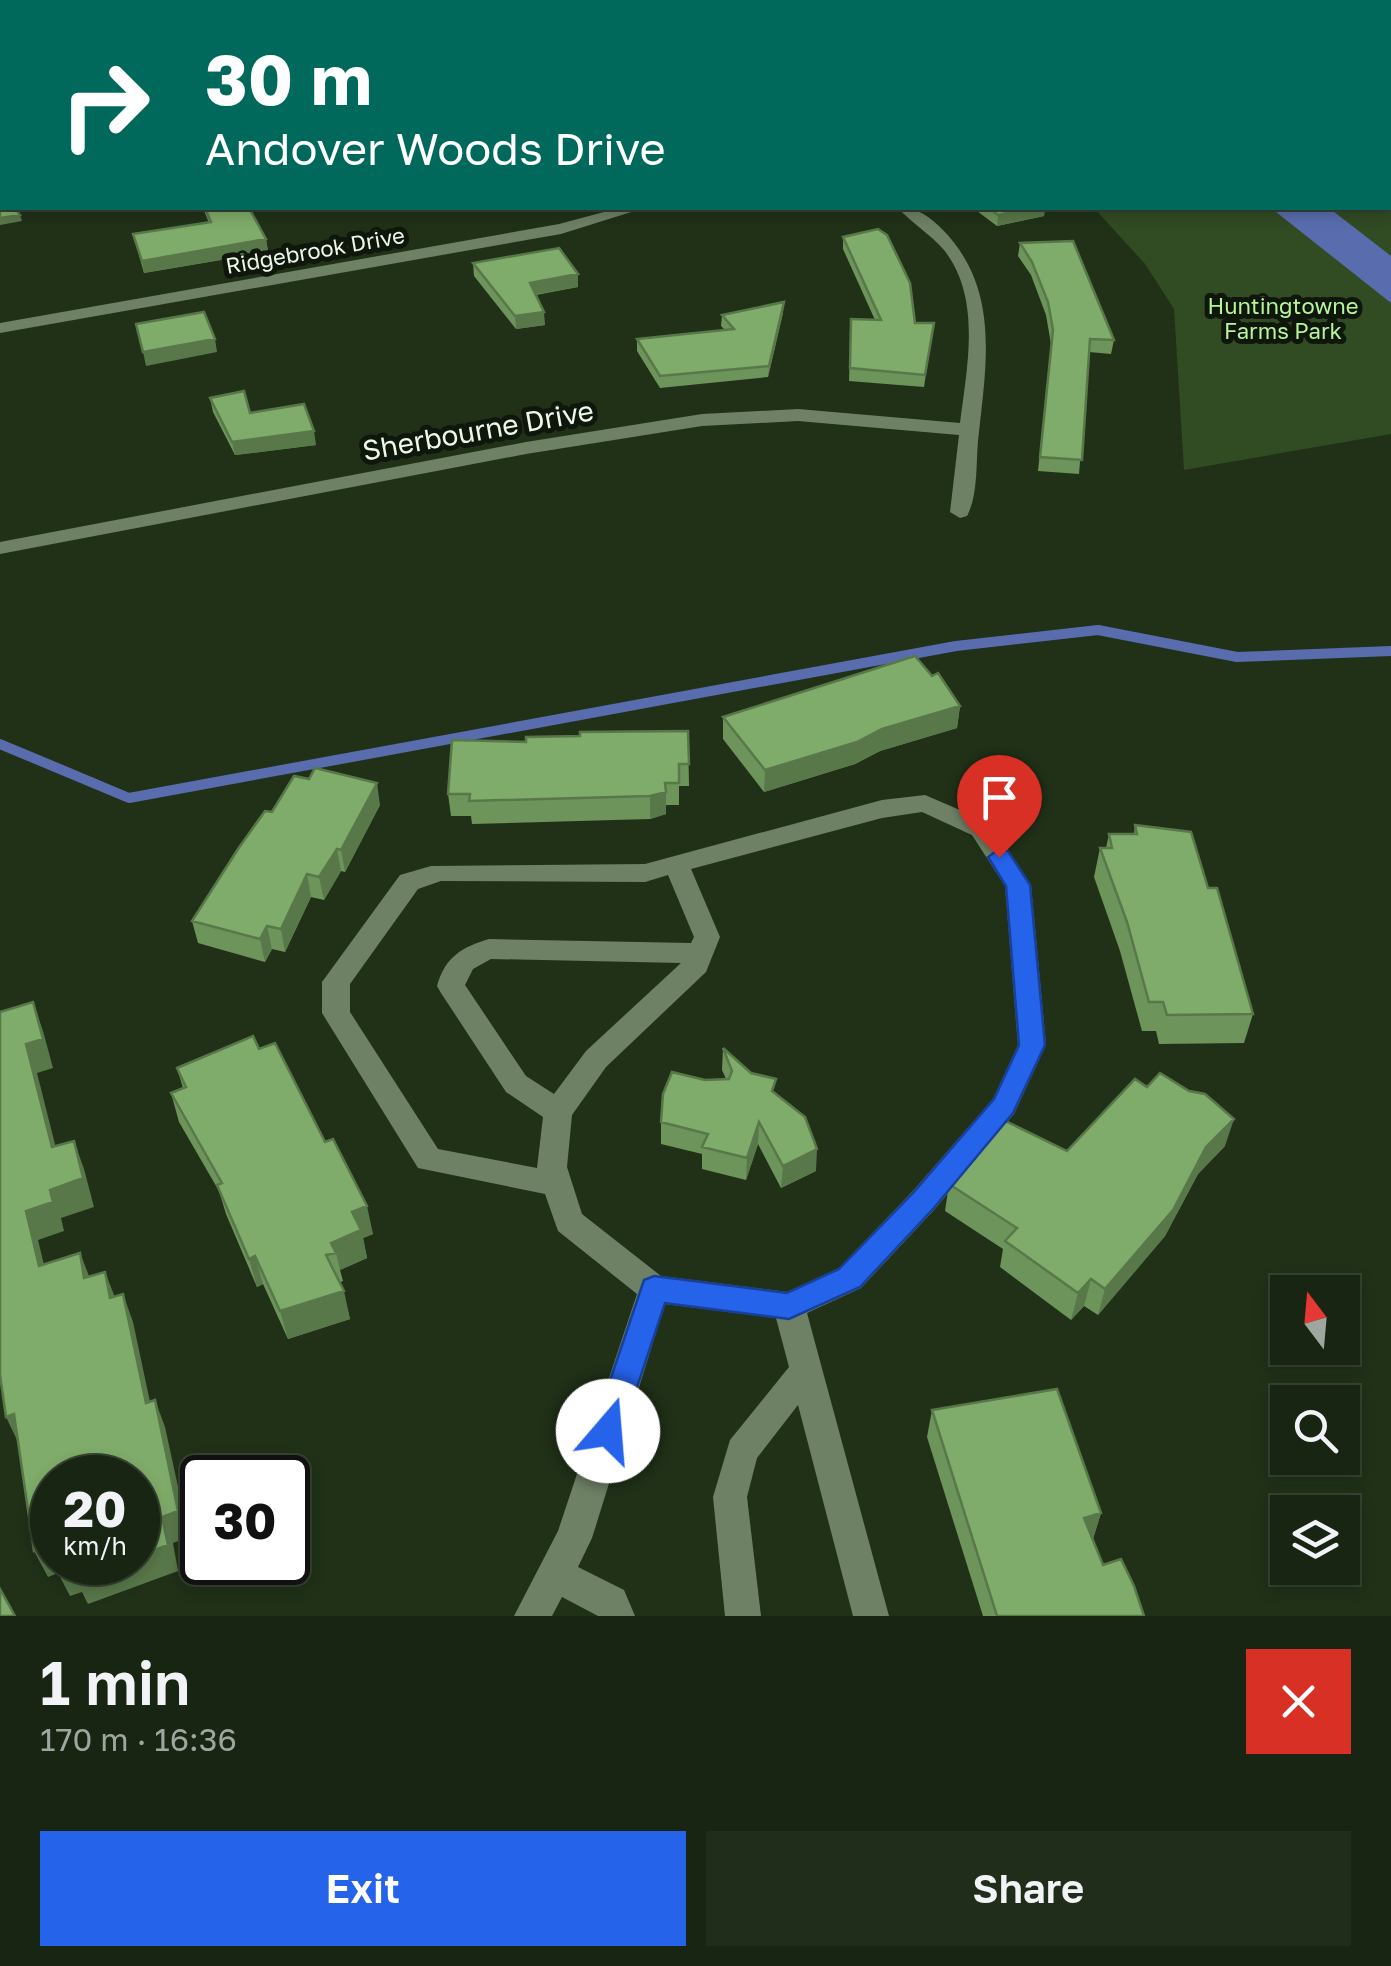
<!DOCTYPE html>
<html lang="en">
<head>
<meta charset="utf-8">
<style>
	:root { --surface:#182512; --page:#212d1b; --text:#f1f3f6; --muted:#9fa59f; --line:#364232; --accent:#2563eb }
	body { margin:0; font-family:"Golos Text",sans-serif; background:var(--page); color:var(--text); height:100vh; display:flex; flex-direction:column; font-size:38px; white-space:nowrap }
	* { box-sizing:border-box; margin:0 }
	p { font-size:32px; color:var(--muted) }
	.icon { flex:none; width:55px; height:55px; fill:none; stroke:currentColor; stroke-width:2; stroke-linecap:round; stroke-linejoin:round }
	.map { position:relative; height:1616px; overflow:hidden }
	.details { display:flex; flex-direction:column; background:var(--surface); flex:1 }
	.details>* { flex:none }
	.banner { position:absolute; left:0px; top:0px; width:1392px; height:210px; box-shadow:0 5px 15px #0003,0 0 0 2px var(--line); background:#00695c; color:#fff; overflow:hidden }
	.needle { width:65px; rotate:344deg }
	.tools { position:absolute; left:1270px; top:1275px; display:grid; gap:20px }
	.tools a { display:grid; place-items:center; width:90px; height:90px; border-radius:0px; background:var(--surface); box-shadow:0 5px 15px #0003,0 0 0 2px var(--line); font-size:50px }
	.speed { position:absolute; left:30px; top:1455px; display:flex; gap:20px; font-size:50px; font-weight:700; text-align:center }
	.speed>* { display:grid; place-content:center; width:130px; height:130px; border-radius:50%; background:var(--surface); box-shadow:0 5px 15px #0003,0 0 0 2px var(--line); line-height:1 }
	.speed small { font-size:25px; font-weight:400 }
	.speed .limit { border:5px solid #111; border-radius:15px; background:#fff; color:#111 }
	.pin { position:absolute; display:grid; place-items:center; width:85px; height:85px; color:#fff; margin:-102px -42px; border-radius:50% 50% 50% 0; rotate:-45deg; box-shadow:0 0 10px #0007 }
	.pin .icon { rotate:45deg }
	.me { position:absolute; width:110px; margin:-55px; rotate:18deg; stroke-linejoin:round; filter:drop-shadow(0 0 8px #0008) }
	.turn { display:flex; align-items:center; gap:35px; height:210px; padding:0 40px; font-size:45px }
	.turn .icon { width:130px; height:130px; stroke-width:2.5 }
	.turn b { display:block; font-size:70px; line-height:85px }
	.round { display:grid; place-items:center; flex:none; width:105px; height:105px; border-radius:0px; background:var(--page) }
	.summary { display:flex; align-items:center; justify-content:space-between; height:170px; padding:0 40px }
	h1 { font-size:60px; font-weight:600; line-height:75px }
	.cta { display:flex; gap:20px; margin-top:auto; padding:20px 40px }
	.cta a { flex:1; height:115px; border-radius:0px; background:var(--accent); color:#fff; font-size:40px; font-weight:600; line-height:115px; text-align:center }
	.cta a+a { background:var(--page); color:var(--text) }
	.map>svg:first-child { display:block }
</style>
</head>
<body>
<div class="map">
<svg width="1391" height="1616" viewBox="0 0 1391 1616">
	<rect width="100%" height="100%" fill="#203118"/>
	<!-- green -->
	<path fill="#314b23" d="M 784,0 L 1324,0 L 1331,2 L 785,2 Z
		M 1391,23 L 1391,434 L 1184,470 L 1174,309 L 1145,264 L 1094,208 L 1390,208 Z"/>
	<!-- water -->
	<path fill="#596dae" d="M 1271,208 L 1329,208 L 1391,256 L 1391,303 Z"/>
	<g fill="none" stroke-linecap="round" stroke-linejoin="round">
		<!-- stream -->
		<path stroke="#596dae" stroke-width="10" d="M 0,744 L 129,798 L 956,646 L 1098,630 L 1237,657 L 1391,651"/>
		<!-- path -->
		<path stroke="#5e6d57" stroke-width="4" stroke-dasharray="2.5 2.5" stroke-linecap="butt" d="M 805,0 L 810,2
			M 1081,0 L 1090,2
			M 997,2 L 1003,0"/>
		<!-- minor -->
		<path fill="#6e8165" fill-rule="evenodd" d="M 593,0 L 607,0 L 607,2 L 594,2 Z
			M 0,162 L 2,162 L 2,172 L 0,172 Z
			M 619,208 L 644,208 L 561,234 L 0,333 L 0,323 L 559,224 Z
			M 898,208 C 917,207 929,216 943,230 C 1001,290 986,365 978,441 C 976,464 978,496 967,516 L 960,518 L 950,512 L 959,435 L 798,421 L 702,426 L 526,454 L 0,554 L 0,542 L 526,442 L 702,414 L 798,409 L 960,423 C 967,367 982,298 944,250 C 930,234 912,223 898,208 Z
			M 925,795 L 990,823 L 1031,885 L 1046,1045 L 1014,1114 L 934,1210 L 861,1288 L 807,1313 L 889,1616 L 853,1616 L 798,1405 L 757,1458 L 747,1497 L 761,1616 L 725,1616 L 713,1497 L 730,1440 L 789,1367 L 776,1318 L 665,1304 L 592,1538 L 578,1567 L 624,1590 L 635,1616 L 598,1616 L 562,1597 L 552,1616 L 514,1616 L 558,1531 L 637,1294 L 558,1231 L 545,1194 L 418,1168 L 322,1013 L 322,982 L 400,875 L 431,866 L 645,864 L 882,800 ZM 922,812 L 972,835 L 1005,886 L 1018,1045 L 993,1099 L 912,1192 L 839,1268 L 787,1292 L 661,1276 L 582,1214 L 567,1167 L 572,1115 L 606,1067 L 706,972 L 720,937 L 691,869 L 882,818 ZM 668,875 L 694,937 L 691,943 L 489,939 C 462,947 445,957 437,986 L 441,993 L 506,1092 L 543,1117 L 537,1168 L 438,1149 L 350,1012 L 350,984 L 418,889 L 441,881 L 645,882 ZM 491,959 L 681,963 L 586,1051 L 554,1094 L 526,1076 L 465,985 L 473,969 Z"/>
	</g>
	<!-- wall -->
	<path fill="#6d945b" d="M 203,208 L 249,208 L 266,239 L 268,252 L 144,273 L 133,234 L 209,223 Z
		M 973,208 L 1045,208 L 1044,216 L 997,226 Z
		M 843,237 L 915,323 L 932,335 L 924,387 L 849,381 L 851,319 L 875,320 L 843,249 Z
		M 1020,243 L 1114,340 L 1111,354 L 1089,352 L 1079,474 L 1038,471 L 1051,344 L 1046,315 L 1031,275 L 1018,256 Z
		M 473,263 L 578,274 L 578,287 L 536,295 L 545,325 L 516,329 L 474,276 Z
		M 783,313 L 768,377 L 660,388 L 637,351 L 637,339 L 725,330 L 721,326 L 722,315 Z
		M 210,398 L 316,445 L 235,455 L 213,412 Z
		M 960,706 L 957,728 L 880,751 L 855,764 L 764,792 L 723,739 L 723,717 Z
		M 688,731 L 689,786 L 679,786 L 679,805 L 666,805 L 666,814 L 650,819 L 472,824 L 471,816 L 451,816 L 448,794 L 526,742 L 580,736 Z
		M 380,805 L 345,872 L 341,871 L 324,900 L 311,897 L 285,952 L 272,949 L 265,962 L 198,943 L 192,921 L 272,812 Z
		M 1135,825 L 1208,888 L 1253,1014 L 1244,1043 L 1159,1044 L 1156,1031 L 1142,1031 L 1120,951 L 1094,877 L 1100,848 L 1106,848 L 1109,834 L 1134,834 Z
		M 723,1048 L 775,1093 L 816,1171 L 781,1188 L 758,1144 L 746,1180 L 702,1169 L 702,1154 L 661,1144 L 661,1122 L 705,1080 L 726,1079 L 722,1070 Z
		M 259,1049 L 373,1234 L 363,1238 L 367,1258 L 340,1270 L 343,1281 L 340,1282 L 350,1319 L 288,1339 L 263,1284 L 257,1287 L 226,1214 L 219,1191 L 179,1122 L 171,1093 L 183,1088 L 177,1068 Z
		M 1225,1146 L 1198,1174 L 1165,1236 L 1098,1315 L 1084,1306 L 1071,1320 L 1000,1267 L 1003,1249 L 945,1211 L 949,1184 Z
		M 932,1410 L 1101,1513 L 1093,1539 L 1103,1565 L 1144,1616 L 983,1616 L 927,1437 Z"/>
	<!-- shaded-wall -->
	<path fill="#59784a" d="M 145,0 L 168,0 L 162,2 L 140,2 Z
		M 1030,208 L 1045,208 L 1044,216 L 997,226 L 998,215 Z
		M 20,215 L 22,221 L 0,225 L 0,218 Z
		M 266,239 L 268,252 L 144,273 L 142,261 Z
		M 578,274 L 578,287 L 531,295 L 530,283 Z
		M 784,302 L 783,313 L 768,377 L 769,366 Z
		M 544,312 L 545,325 L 516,329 L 515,316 Z
		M 215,339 L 217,352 L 146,366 L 143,352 Z
		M 314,431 L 316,445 L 235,455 L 232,442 Z
		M 960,706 L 957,728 L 880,751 L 855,764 L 764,792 L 765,770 L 882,729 Z
		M 377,783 L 380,805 L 345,872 L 341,850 Z
		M 666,792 L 666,814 L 650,819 L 650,796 Z
		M 337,849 L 341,871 L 324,900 L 319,877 Z
		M 307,874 L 311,897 L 285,952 L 281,929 Z
		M 267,926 L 272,949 L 265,962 L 260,939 Z
		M 33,1002 L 43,1031 L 53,1068 L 37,1073 L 63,1176 L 52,1147 L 26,1044 Z
		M 1234,1119 L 1225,1146 L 1198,1174 L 1165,1236 L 1098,1315 L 1105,1289 L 1206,1147 Z
		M 759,1122 L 758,1144 L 746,1180 L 747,1158 Z
		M 74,1141 L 84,1169 L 94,1207 L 61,1218 L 64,1231 L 38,1240 L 51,1294 L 39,1266 L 26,1211 L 50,1190 Z
		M 817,1149 L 816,1171 L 781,1188 L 783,1166 Z
		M 367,1206 L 373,1234 L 363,1238 L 367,1258 L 340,1270 L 336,1253 L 331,1243 L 352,1212 Z
		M 80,1253 L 91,1281 L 84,1278 Z
		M 255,1256 L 263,1284 L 257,1287 L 249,1259 Z
		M 105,1272 L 116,1300 L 110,1298 Z
		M 1091,1279 L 1084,1306 L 1071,1320 L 1078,1293 Z
		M 344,1291 L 350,1319 L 288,1339 L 280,1311 Z
		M 123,1294 L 133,1322 L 156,1430 L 146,1403 Z
		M 155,1400 L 165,1427 L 189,1537 L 173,1543 L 178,1571 L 88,1604 L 82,1592 L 70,1596 L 58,1573 L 48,1577 L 34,1551 L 52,1545 L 52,1562 L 74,1565 L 138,1562 Z
		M 14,1414 L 19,1444 L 6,1417 Z
		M 1101,1513 L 1093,1539 L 1084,1518 Z"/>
	<!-- building -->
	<path fill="#7fac6a" stroke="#59784a" stroke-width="2.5" d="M 0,0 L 145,0 L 140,2 L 2,2 L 2,130 L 0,131 Z
		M 249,0 L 377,0 L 384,2 L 241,2 Z
		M 648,0 L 692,0 L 692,2 L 647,2 Z
		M 0,185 L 2,189 L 2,208 L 15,208 L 20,215 L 0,218 Z
		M 205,208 L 249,208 L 266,239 L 142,261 L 133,234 L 211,222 Z
		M 989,208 L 1030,208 L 998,215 Z
		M 878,229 L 887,235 L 910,283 L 915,323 L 934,323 L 925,375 L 850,368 L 851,319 L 881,320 L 843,237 Z
		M 1073,241 L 1114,340 L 1090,339 L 1082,460 L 1040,457 L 1053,330 L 1048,302 L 1032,262 L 1020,243 Z
		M 559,248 L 578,274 L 530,283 L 544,312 L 515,316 L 473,263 Z
		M 784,302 L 769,366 L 660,376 L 637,339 L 734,329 L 722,315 Z
		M 204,312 L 215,339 L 143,352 L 136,324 Z
		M 244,391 L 250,413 L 304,404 L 314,431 L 232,442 L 210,398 Z
		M 915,656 L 932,676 L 938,673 L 960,706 L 882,729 L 857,742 L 765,770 L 723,717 Z
		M 688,731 L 689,764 L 679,764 L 679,783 L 665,783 L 666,792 L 650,796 L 469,801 L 470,794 L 448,794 L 452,740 L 526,742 L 526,737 L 580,736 L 580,732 Z
		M 315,768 L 377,783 L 341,850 L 337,849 L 319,877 L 307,874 L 281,929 L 267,926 L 260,939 L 192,921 L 238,849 L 265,811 L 272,812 L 294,776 L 309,779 Z
		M 1135,825 L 1191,832 L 1208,888 L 1217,888 L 1253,1014 L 1167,1015 L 1163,1002 L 1149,1002 L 1127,922 L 1100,848 L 1112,848 L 1109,834 L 1137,834 Z
		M 33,1002 L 43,1039 L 26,1044 L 52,1147 L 74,1141 L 83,1178 L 50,1190 L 53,1202 L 26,1211 L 39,1266 L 80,1253 L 84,1278 L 105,1272 L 110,1298 L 123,1294 L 146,1403 L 155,1400 L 178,1511 L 162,1517 L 168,1545 L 138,1556 L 138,1478 L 52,1478 L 52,1545 L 34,1551 L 14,1414 L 6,1417 L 0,1375 L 0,1012 Z
		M 253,1036 L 259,1049 L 275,1043 L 325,1142 L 333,1139 L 367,1206 L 352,1212 L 361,1230 L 331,1243 L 336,1253 L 326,1255 L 344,1291 L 280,1311 L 255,1256 L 249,1259 L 217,1185 L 222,1183 L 171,1093 L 186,1087 L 177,1068 Z
		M 723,1048 L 751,1073 L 776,1079 L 772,1091 L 805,1117 L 817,1149 L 783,1166 L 759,1122 L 747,1158 L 702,1147 L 708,1134 L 661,1122 L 663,1094 L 672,1072 L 705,1080 L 729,1079 L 732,1071 Z
		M 1160,1073 L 1189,1091 L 1205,1094 L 1234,1119 L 1206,1147 L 1173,1210 L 1105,1289 L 1091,1279 L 1078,1293 L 1005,1241 L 1017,1228 L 949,1184 L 999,1118 L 1067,1151 L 1135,1079 L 1147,1087 Z
		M 1057,1389 L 1101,1513 L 1084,1518 L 1103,1565 L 1121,1559 L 1134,1586 L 1144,1616 L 997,1616 L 932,1410 Z
		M 56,1562 L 119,1562 L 76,1578 L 74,1565 L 57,1571 Z
		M 0,1589 L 15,1616 L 0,1616 Z"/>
	<!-- route -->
	<path fill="#2563eb" stroke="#184099" stroke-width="2.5" d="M 999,849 L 1008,851 L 1030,885 L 1045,1045 L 1013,1113 L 933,1209 L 860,1287 L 789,1319 L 665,1303 L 619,1441 L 608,1445 L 598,1441 L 593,1431 L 644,1280 L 654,1276 L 787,1293 L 839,1269 L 913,1193 L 994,1099 L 1019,1045 L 1006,886 L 988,857 Z"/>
	<g text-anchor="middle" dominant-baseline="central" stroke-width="10" stroke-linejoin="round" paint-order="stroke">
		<!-- far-street labels -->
		<g font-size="22" fill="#edf8e8" stroke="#0f160b">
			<text transform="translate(315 250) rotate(-10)">Ridgebrook Drive</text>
		</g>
		<!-- far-park labels -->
		<g font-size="22" fill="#b7f49a" stroke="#0f160b">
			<text x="1283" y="305">Huntingtowne<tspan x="1283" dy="25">Farms Park</tspan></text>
		</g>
		<!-- street labels -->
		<g font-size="28" fill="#edf8e8" stroke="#0f160b">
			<text transform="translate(478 430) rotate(-10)">Sherbourne Drive</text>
		</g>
	</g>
</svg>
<div class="tools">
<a><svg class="needle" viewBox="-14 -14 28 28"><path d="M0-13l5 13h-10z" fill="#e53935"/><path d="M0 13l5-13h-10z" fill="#9fa59f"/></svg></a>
<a><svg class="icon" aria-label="search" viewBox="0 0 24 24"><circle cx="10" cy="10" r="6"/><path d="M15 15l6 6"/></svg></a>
<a><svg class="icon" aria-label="layers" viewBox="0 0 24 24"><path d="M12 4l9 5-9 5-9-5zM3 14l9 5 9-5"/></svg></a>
</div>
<div class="speed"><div>20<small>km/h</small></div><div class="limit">30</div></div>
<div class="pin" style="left:999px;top:857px;background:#d93025"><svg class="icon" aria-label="arrive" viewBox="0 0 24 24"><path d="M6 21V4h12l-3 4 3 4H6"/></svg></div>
<svg class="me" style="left:608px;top:1431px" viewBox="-20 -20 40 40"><circle r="19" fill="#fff"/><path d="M0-13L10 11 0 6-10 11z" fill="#2563eb"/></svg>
<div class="banner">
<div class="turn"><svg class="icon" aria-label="right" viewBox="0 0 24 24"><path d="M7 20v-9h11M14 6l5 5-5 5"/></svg><div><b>30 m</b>Andover Woods Drive</div></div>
</div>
</div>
<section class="details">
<div class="summary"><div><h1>1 min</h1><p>170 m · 16:36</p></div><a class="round" style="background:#d93025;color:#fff"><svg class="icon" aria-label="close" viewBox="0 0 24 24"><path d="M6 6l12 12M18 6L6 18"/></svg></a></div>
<div class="cta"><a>Exit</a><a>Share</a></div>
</section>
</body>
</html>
